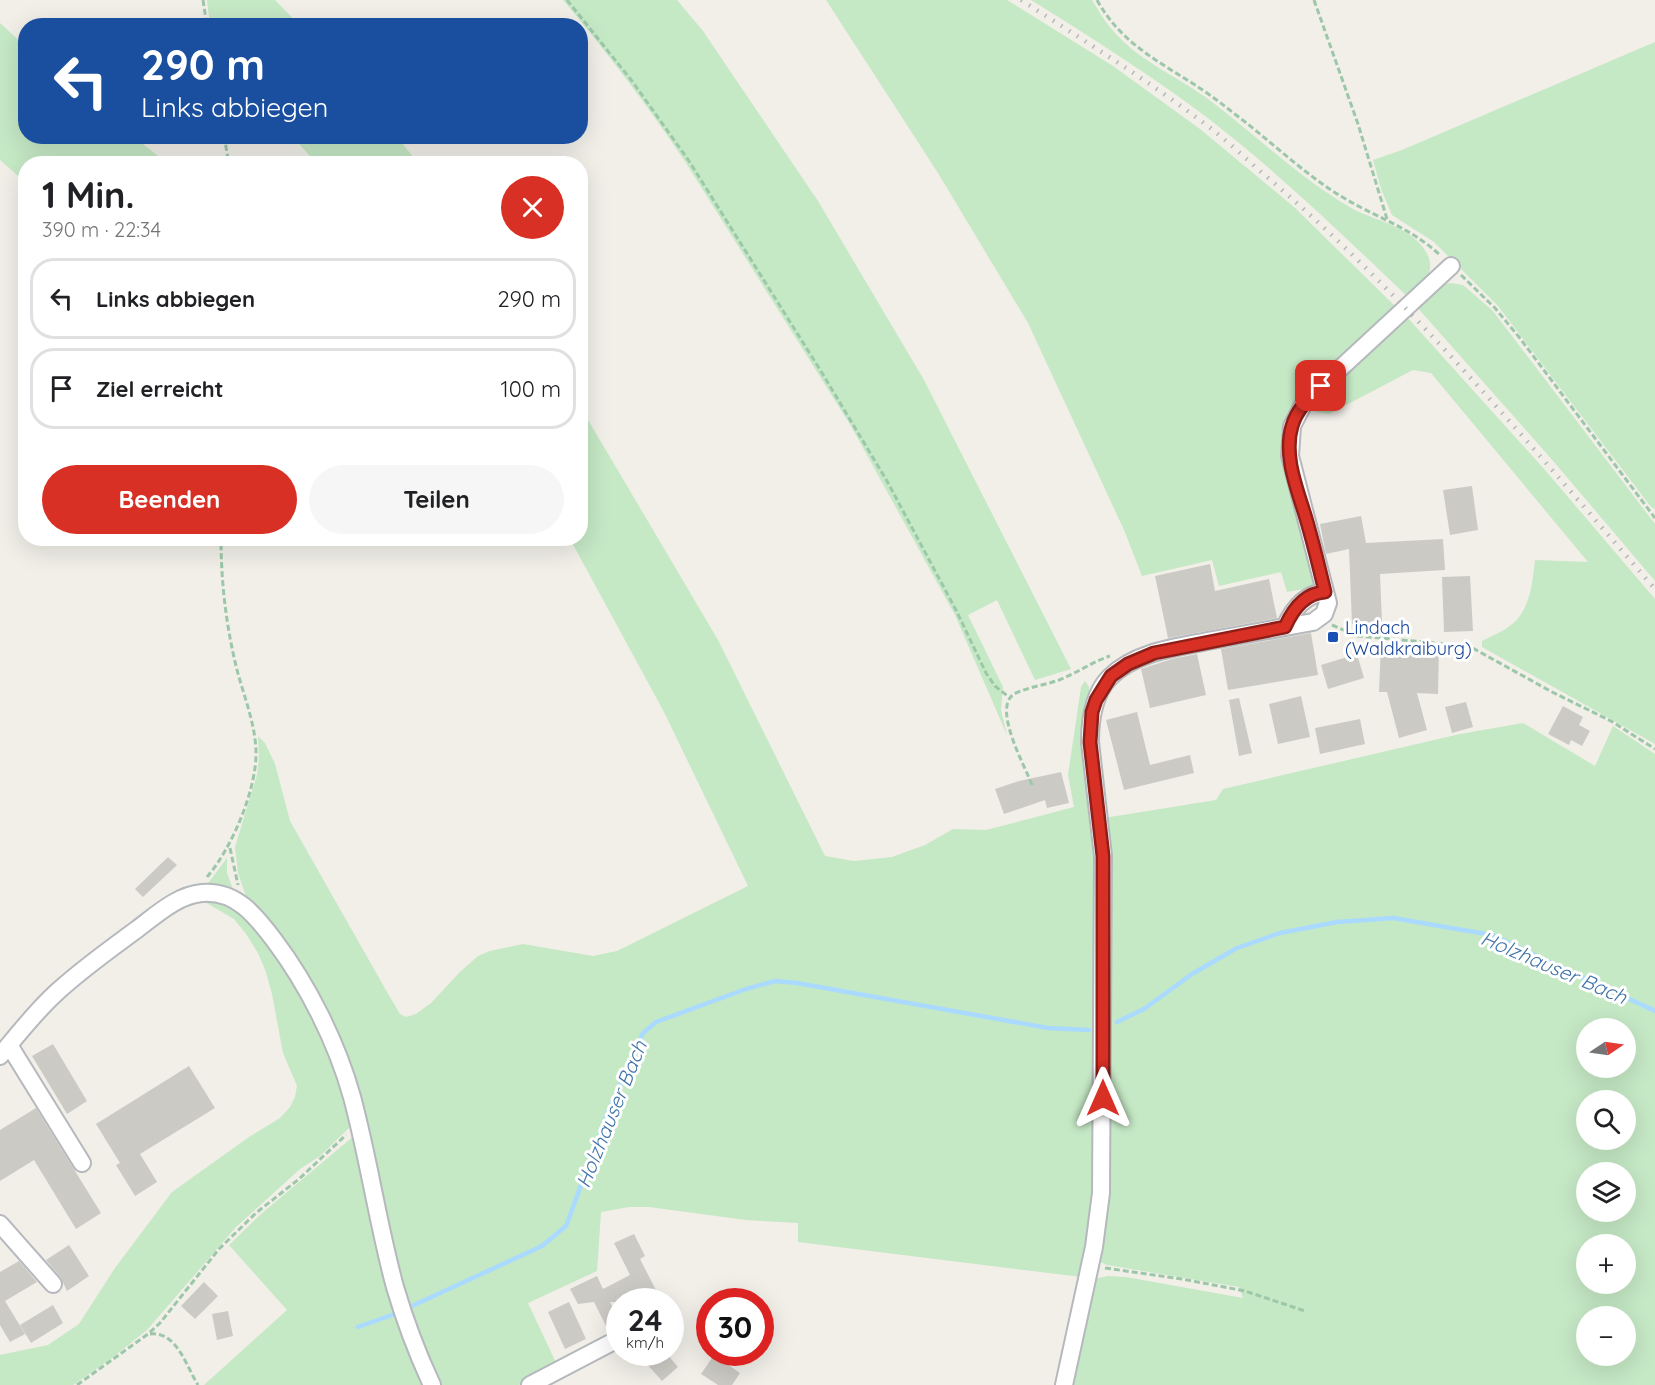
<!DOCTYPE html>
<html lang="de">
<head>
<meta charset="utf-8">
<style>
	:root { --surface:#fff; --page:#f6f6f6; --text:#202124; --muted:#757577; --line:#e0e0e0; --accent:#d93025 }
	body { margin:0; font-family:Quicksand,sans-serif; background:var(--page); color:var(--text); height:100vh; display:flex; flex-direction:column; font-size:22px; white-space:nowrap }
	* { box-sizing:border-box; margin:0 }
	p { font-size:20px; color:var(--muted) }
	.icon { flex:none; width:33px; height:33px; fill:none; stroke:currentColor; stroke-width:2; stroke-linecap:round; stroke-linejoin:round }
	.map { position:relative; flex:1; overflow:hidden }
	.sheet { position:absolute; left:18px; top:156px; width:570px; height:390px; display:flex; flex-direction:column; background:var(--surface); border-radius:24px; box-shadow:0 6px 24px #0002 }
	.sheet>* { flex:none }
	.banner { position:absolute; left:18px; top:18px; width:570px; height:126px; border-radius:24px; box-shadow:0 6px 24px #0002; background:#1a4fa0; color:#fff; overflow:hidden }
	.needle { width:39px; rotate:77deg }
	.controls { position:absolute; left:1576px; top:1018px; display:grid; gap:12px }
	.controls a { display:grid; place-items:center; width:60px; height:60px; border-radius:50%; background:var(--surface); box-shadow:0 6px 24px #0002; font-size:30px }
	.speed { position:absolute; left:606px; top:1288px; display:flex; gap:12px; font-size:30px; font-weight:700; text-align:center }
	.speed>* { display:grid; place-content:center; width:78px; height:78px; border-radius:50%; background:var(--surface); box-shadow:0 6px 24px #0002; line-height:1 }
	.speed small { font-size:15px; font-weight:400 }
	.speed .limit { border:9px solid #d22; background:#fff; color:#111 }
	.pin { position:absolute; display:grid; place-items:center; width:51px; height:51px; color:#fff; margin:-26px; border-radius:12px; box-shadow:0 3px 9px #0006 }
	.me { position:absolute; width:66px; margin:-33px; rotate:0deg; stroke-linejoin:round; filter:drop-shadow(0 0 4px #0008) }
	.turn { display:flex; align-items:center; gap:21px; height:126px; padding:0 24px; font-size:27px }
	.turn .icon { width:78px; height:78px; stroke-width:2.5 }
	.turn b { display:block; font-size:42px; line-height:51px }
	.round { display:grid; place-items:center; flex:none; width:63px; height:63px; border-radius:32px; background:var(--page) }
	.headline { display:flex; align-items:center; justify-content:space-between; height:102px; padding:0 24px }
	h1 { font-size:36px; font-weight:700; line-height:45px }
	.primary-button { display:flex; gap:12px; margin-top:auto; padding:12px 24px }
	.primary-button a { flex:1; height:69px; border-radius:36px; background:var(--accent); color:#fff; font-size:24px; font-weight:700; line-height:69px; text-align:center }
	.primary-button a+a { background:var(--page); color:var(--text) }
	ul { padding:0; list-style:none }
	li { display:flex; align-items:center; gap:18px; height:81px; margin:0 12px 9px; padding:0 12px; border:3px solid var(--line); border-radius:24px }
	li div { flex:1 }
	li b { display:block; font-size:22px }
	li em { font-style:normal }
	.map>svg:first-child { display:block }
</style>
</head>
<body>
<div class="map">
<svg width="1655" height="1385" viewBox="0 0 1655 1385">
	<rect width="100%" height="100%" fill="#f1efe8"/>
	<!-- green -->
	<path fill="#c5e8c5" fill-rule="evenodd" d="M 207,0 L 275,0 L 299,25 L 210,25 Z
		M 563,0 L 677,0 L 703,31 L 818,201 L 924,380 L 1071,669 L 1035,680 L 997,600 L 968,615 L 1003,687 L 1001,710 L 1007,735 L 955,615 L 851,426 L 686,163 C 648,106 607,52 563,0 Z
		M 826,0 L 1007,0 L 1113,66 L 1200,129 L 1294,207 L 1398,309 L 1290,418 L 1319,586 L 1287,592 L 1281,572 L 1219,586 L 1212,560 L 1142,576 L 1124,530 L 1028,323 L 938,173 Z
		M 1031,0 L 1092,0 C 1099,11 1106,24 1116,34 C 1142,63 1181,78 1212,102 C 1258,137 1302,180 1353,209 C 1376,221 1412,227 1426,252 C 1438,272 1422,285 1409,298 C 1344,236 1280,174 1209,119 C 1152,76 1092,38 1031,0 Z
		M 0,23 L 25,46 L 26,136 L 134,137 L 167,163 L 26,164 L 25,182 L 0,160 Z
		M 1655,42 L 1655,509 L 1651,507 L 1498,306 L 1434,242 L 1392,215 L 1381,189 L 1373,160 L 1402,150 Z
		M 293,137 L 397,137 L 418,163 L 316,163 Z
		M 1450,283 L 1463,285 L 1493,311 L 1655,524 L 1655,581 L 1554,462 L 1416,306 L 1439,286 Z
		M 1406,316 L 1545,470 L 1655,599 L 1655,744 L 1482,647 L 1482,641 C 1491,636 1503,632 1511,625 C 1531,609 1532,583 1535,560 L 1588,562 L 1431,373 L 1413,370 L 1329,414 L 1316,412 L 1309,405 Z
		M 581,408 L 718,640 L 825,856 L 854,861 L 892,857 L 925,845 L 953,829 L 986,830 L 1074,807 L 1068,775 L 1081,687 L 1085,681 L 1089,687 L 1096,837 L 1093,1202 L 1081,1277 L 798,1242 L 798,1223 L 746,1220 L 649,1207 L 629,1207 L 601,1212 L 597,1271 L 528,1303 L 558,1367 L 519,1385 L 204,1385 L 287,1310 L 229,1245 L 261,1214 L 355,1135 L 353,1124 L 320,1156 L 300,1169 L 236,1227 L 147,1330 L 112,1358 L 73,1385 L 0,1385 L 0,1355 L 48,1345 L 79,1324 L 115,1268 L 172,1192 L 249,1137 L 280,1118 L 290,1107 L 295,1097 L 297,1086 L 283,1053 L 272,994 L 266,972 L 258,953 L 246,934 L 234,919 L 203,901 L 249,905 L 238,873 L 235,847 L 257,775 L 259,758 L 258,736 L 265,743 L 275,764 L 290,821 L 387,992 L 400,1014 L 406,1017 L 416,1014 L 431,1003 L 460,972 L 478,956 L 490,951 L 523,944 L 593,956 L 617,951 L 748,886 L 664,712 L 570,539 L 580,538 Z
		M 1523,723 L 1595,766 L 1613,726 L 1655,754 L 1655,1385 L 1070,1385 L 1094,1279 L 1108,1276 L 1126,1277 L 1243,1298 L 1239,1287 L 1107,1265 L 1100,1262 L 1098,1249 L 1104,818 L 1216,800 L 1223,789 L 1460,734 ZM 1587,1029 L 1626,1029 L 1626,1068 L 1587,1068 ZM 1587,1101 L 1626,1101 L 1626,1140 L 1587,1140 ZM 1587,1173 L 1626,1173 L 1626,1212 L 1587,1212 ZM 1587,1245 L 1626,1245 L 1626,1284 L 1587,1284 ZM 1587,1317 L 1626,1317 L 1626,1356 L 1587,1356 Z
		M 227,858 L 227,873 L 235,895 L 206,886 Z"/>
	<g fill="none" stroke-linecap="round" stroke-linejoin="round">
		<!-- stream -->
		<path stroke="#aadaff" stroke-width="4.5" d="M 1117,1022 L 1144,1009 L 1192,974 L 1237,948 L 1280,933 L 1337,922 L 1393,918 L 1492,935 L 1655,1011
			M 412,1306 L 542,1246 L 566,1226 L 606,1117 L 643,1033 L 656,1022 L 746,989 L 775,981 L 797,983 L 1048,1028 L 1089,1030
			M 358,1327 L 392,1315"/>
	</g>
	<!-- building -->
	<path fill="#cccac5" d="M 1472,486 L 1478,530 L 1450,535 L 1443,490 Z
		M 1361,516 L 1366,543 L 1443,539 L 1445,570 L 1380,574 L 1382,623 L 1352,624 L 1349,549 L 1326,554 L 1320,524 Z
		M 1210,564 L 1215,591 L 1269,579 L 1277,618 L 1168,638 L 1155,576 Z
		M 1470,576 L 1473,631 L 1444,632 L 1442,577 Z
		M 1311,633 L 1318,675 L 1228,690 L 1221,649 Z
		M 1381,643 L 1439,646 L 1438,694 L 1417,693 L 1427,730 L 1399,738 L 1387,692 L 1379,692 Z
		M 1197,654 L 1206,695 L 1150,708 L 1141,669 L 1172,659 Z
		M 1357,654 L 1364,678 L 1328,689 L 1321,665 Z
		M 1301,696 L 1310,737 L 1278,744 L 1269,704 Z
		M 1239,698 L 1252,753 L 1239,756 L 1229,700 Z
		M 1466,702 L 1473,727 L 1452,733 L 1445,707 Z
		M 1563,706 L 1583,717 L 1579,725 L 1590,731 L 1582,746 L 1571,740 L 1569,745 L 1548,734 Z
		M 1137,712 L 1150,765 L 1190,755 L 1194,773 L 1124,790 L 1106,720 Z
		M 1360,719 L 1365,744 L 1320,754 L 1315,728 Z
		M 1061,772 L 1069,803 L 1047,808 L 1045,800 L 1004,814 L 995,789 L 1019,781 Z
		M 168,857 L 177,865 L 143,897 L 135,889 Z
		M 53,1044 L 87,1101 L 67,1114 L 32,1056 Z
		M 189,1066 L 215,1108 L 140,1154 L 157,1182 L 135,1196 L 116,1165 L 120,1163 L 96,1124 Z
		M 36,1108 L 101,1213 L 76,1229 L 34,1160 L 0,1181 L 0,1130 Z
		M 634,1234 L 645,1256 L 640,1259 L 662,1302 L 610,1302 L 620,1322 L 620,1328 L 609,1332 L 594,1302 L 578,1304 L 570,1289 L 597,1276 L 603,1289 L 630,1275 L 614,1243 Z
		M 69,1245 L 89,1276 L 67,1291 L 61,1278 L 46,1260 Z
		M 19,1261 L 37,1282 L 5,1301 L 25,1334 L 10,1342 L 0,1325 L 0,1272 Z
		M 204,1282 L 218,1296 L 195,1319 L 181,1306 Z
		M 569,1302 L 586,1339 L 565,1349 L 548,1312 Z
		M 53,1305 L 63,1323 L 31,1343 L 20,1325 Z
		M 228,1311 L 233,1336 L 217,1340 L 212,1314 Z
		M 658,1353 L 666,1353 L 678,1367 L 662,1381 L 646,1363 Z
		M 714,1355 L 740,1373 L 732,1385 L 718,1385 L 701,1374 Z"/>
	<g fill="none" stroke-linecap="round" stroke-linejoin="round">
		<defs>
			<path id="minor" d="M 1285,627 C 1293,609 1305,594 1325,592
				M 9,1045 L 82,1163
				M 0,1056 C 18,1034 36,1011 57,992 C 82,969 109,950 136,930 C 155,916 177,895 202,893 C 236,890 256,916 274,940 C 308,985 337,1043 352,1097 C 369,1160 378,1225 395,1287 C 405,1321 417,1353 432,1385
				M 0,1224 L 53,1284
				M 530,1385 L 620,1338
				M 1064,1385 L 1094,1247 L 1101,1193 L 1103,856 L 1090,742 C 1090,720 1093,694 1110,677 C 1136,651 1179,647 1213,640 C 1246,634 1280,628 1313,622 L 1324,614 L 1328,603 L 1290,456 L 1292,426 L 1305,401 L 1451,266"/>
		</defs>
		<!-- minor casing -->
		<use href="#minor" stroke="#b5b8bc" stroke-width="20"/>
		<!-- path -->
		<path stroke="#9cc7a9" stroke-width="3" stroke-dasharray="6 3" stroke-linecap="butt" d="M 203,0 L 207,26
			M 567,0 L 632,81 L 689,161 L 819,368 L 887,481 L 957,612 L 986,673 L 995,686 L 1010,698
			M 1097,0 C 1123,47 1165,64 1207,93 C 1217,100 1226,107 1236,115 C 1272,142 1305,175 1344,198 C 1379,219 1410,227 1441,256
			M 1314,0 L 1358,124 L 1387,219
			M 224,136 L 229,164
			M 1461,275 L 1495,308 L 1519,337 L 1655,518
			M 1332,625 L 1358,636 L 1469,646 L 1552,692 L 1611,721 L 1655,749
			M 1032,785 C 1025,766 992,708 1014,694 C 1028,687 1045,685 1059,680 C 1077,673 1092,662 1110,656
			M 230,848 L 238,885
			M 207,877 C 232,848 257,789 256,751 C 255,722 243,694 236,666 C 226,624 221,582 221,538
			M 1105,1268 L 1182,1279 L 1245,1291 L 1305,1311
			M 150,1334 C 177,1331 186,1366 198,1385
			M 77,1385 L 148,1334 L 160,1323 L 219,1249 L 256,1213 L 299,1179 L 346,1135"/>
		<!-- minor -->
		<use href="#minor" stroke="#fff" stroke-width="16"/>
		<!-- rail -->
		<path stroke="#b6b7b8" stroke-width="4.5" stroke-dasharray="1.5 8" stroke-linecap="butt" d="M 1021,0 C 1083,40 1146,79 1205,124 C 1224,138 1242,155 1260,171 C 1407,295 1529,444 1655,589"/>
	</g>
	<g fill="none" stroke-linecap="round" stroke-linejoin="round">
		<defs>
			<path id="route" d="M 1103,1098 L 1103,856 L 1090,742 L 1092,712 L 1096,700 L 1111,676 L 1128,664 L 1154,653 L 1285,627 C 1293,609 1305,593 1325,592 C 1320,571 1315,550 1309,529 C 1301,497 1282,460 1292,426 C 1297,409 1309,398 1321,386"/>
		</defs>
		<!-- route casing -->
		<use href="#route" stroke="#8d1f18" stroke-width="15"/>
		<!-- route -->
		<use href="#route" stroke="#d93025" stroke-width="10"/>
	</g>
	<!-- markers -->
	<rect fill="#1a4fb4" stroke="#fff" stroke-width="2" x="1327" y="631" width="12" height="12" rx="3"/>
	<g text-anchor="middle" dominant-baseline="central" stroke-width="6" stroke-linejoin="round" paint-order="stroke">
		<!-- transit labels -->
		<g font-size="18" fill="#164399" stroke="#fff" text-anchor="start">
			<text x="1345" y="627">Lindach<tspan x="1345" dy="21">(Waldkraiburg)</tspan></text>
		</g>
		<!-- water labels -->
		<g font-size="20" font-style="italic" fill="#4174aa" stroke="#fff">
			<text transform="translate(1554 967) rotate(23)">Holzhauser Bach</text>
			<text transform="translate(611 1114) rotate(-68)">Holzhauser Bach</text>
		</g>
	</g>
</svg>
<div class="controls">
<a><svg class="needle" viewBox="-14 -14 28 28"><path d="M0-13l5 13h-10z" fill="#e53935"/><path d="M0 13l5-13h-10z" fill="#757577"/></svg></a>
<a><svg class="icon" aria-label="search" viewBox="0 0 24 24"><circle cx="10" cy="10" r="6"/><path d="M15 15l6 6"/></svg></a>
<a><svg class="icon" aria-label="layers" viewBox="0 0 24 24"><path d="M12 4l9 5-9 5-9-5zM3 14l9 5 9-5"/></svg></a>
<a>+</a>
<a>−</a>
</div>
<div class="speed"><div>24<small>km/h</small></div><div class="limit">30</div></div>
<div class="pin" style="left:1321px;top:386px;background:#d93025"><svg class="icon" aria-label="arrive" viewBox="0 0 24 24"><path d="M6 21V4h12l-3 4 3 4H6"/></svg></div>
<svg class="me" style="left:1103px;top:1098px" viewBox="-20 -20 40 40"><path d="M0-17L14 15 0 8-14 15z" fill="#d93025" stroke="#fff" stroke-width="4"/></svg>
<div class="banner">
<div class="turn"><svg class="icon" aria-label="left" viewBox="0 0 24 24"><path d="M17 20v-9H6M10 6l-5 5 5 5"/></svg><div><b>290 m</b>Links abbiegen</div></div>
</div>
<section class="sheet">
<div class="headline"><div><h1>1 Min.</h1><p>390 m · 22:34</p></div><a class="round" style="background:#d93025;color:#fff"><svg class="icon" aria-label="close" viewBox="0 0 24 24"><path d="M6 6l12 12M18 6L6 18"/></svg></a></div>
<ul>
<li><svg class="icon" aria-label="left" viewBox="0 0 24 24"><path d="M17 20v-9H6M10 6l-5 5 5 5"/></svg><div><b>Links abbiegen</b></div><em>290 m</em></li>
<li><svg class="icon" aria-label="arrive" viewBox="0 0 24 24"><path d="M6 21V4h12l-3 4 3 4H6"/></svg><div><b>Ziel erreicht</b></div><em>100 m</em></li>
</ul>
<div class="primary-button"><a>Beenden</a><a>Teilen</a></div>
</section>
</div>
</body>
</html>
